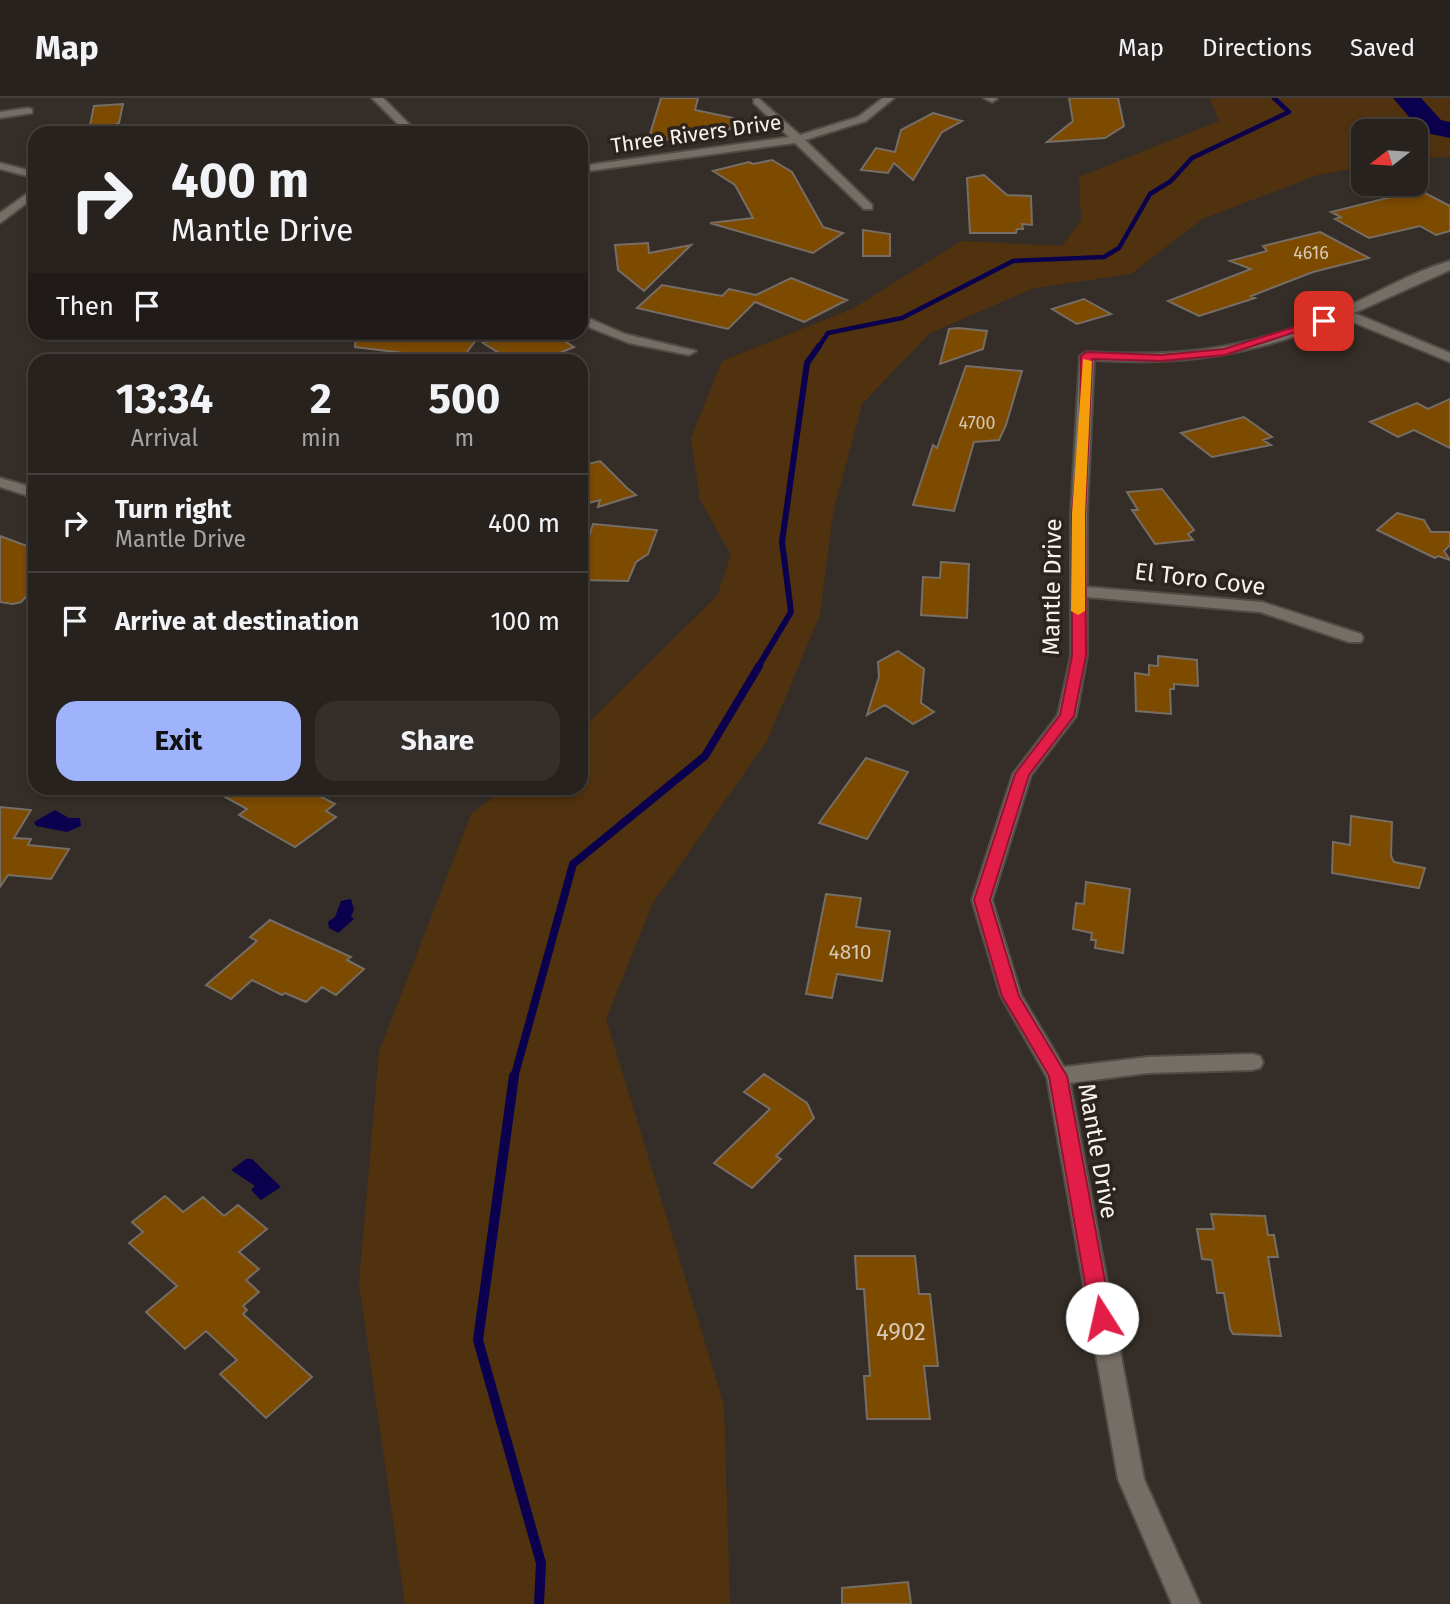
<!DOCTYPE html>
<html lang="en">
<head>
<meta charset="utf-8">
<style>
	:root { --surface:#28221e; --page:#342f2b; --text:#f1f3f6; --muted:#a5a4a4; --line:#443f3c; --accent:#9fb3fd }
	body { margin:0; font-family:"Fira Sans",sans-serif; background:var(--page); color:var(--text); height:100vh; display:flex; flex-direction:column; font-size:26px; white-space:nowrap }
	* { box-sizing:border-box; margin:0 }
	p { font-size:23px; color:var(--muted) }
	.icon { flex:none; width:38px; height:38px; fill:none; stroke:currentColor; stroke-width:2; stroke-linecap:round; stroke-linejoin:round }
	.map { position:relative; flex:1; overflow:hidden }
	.panel { position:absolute; left:28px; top:256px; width:560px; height:441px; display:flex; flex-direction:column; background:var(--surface); border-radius:21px; box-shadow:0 4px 10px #0003,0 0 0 2px var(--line) }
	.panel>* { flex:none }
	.hud { position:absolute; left:28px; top:28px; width:560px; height:214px; border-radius:21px; box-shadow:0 4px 10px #0003,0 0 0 2px var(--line); background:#28221e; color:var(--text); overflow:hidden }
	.needle { width:46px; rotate:253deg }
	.fabs { position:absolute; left:1351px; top:21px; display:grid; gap:14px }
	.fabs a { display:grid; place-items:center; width:77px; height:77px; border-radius:14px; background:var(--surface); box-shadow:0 4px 10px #0003,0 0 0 2px var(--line); font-size:35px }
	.pin { position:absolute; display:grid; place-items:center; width:60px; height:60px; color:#fff; margin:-30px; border-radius:14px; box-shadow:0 4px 10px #0006 }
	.me { position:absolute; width:77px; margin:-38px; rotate:350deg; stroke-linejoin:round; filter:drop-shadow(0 0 5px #0008) }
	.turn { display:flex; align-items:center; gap:24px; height:147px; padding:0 28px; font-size:32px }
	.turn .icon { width:91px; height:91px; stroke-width:2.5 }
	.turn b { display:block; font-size:49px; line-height:60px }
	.then { display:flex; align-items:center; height:66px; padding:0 28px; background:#0003; gap:14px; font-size:26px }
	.eta { display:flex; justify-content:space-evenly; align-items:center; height:119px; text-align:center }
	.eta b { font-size:42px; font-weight:700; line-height:49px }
	.primary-button { display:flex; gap:14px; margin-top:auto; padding:14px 28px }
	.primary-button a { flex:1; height:80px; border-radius:21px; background:var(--accent); color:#111; font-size:28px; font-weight:700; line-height:80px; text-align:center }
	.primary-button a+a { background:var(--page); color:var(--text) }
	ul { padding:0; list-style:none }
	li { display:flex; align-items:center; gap:21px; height:98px; padding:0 28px; border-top:2px solid var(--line) }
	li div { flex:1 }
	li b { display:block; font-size:26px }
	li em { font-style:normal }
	header { display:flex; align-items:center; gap:42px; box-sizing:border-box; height:98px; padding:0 35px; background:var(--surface); border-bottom:2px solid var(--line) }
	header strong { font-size:33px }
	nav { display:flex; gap:38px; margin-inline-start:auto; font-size:24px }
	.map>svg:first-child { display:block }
</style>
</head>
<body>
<header>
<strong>Map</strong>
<nav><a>Map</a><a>Directions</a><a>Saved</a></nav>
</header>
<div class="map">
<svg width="1450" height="1506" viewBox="0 0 1450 1506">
	<rect width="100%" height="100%" fill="#352e28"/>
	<!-- green -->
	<path fill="#50320e" d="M 1210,0 L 1450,0 L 1450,59 L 1416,60 L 1416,33 L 1363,33 L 1363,69 L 1318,77 L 1202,121 L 1131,176 L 1034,190 L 930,235 L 862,306 L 833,415 L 820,517 L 767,643 L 653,805 L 606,921 L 724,1307 L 730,1506 L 405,1506 L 359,1185 L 379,954 L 471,716 L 506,690 L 581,690 L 581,632 L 717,498 L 731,457 L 700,402 L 691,340 L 722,263 L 852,211 L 961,143 L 1062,148 L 1081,122 L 1079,79 L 1219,23 Z"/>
	<!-- water -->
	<path fill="#0a004e" d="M 55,712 L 69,720 L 80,720 L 81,728 L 67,734 L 36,728 L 34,724 Z
		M 351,801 L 354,812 L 351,818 L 354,821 L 338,835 L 329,830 L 328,824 L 335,819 L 341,803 Z
		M 246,1061 L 252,1061 L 281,1089 L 261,1102 L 251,1092 L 255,1088 L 231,1072 Z"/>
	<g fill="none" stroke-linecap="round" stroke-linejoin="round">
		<!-- stream-far3 -->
		<path stroke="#0a004e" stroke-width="4.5" d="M 818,250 L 828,235 L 902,220 L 1013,163 L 1104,159 L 1119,150 L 1150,96 L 1171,83 L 1192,60 L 1289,14 L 1274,0"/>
		<!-- stream-far2 -->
		<path stroke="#0a004e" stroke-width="6" d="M 758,569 L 791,514 L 782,444 L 807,265 L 819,248"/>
		<!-- stream-far1 -->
		<path stroke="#0a004e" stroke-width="8" d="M 514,980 L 573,766 L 705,658 L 759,568"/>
		<!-- stream -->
		<path stroke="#0a004e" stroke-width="10" d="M 514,978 L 478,1242 L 541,1465 L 539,1506"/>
		<!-- river -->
		<path fill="#0a004e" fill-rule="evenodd" d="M 1393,0 L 1421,0 L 1441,22 L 1450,24 L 1450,40 L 1422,34 Z"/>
	</g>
	<!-- building -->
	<path fill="#7d4b00" stroke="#756d66" stroke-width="2" d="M 661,0 L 698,0 L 695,12 L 743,22 L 719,38 L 648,43 Z
		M 1069,0 L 1118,0 L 1124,28 L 1105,40 L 1047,44 L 1073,23 Z
		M 123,6 L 119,25 L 103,32 L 90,27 L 94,8 Z
		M 933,15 L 962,23 L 942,34 L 913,82 L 894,65 L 888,75 L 861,72 L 876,50 L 895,54 L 901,32 Z
		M 772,62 L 792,74 L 823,129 L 843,135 L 813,155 L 710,125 L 753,120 L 735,87 L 713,73 L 749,64 L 753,66 Z
		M 984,77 L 1007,97 L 1031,98 L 1032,127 L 1022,126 L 1023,131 L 1017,131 L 1016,135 L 970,135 L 967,80 Z
		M 1419,92 L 1450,108 L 1450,133 L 1436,137 L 1420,128 L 1369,140 L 1335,121 L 1341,119 L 1331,114 Z
		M 863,132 L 890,136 L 890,158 L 863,158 Z
		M 1320,134 L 1369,160 L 1313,174 L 1251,198 L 1255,200 L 1199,218 L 1168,203 L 1251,171 L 1230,163 L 1267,153 L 1263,148 Z
		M 648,145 L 649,155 L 691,147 L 644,193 L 618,172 L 615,147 Z
		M 791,180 L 847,202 L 804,224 L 755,204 L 728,231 L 637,210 L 662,187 L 722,198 L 729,191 L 756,197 Z
		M 1084,201 L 1111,216 L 1077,226 L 1052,211 Z
		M 958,230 L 987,233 L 983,251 L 940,266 L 949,231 Z
		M 356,234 L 451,234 L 479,238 L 461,262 L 443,260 L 431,262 L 428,258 L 355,249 Z
		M 513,234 L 550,234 L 574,249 L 562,254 L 576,262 L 510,262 L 483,245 Z
		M 966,268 L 1022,273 L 1006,327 L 999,342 L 974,344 L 954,413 L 913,407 L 933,347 L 937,350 Z
		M 1450,301 L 1450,350 L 1414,332 L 1398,339 L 1370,324 L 1417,305 L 1428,311 Z
		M 1244,319 L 1272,339 L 1263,342 L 1271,347 L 1212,359 L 1181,335 Z
		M 600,363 L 627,390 L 636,397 L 598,409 L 600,402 L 581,407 L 581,368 Z
		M 1162,391 L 1194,432 L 1188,436 L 1193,442 L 1155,446 L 1132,412 L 1138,412 L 1127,394 Z
		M 1397,415 L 1424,422 L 1431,434 L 1450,434 L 1450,447 L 1444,453 L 1450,462 L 1438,458 L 1435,460 L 1377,432 Z
		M 593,426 L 657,432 L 648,456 L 636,464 L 628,483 L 581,482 L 581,464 Z
		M 0,438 L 35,451 L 35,489 L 21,504 L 13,506 L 0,504 Z
		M 941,464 L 969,466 L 967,520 L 921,517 L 923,479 L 940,480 Z
		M 898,553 L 924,571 L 921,605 L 934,614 L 913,626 L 885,607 L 867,617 L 879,579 L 878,564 Z
		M 1158,558 L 1197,562 L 1198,588 L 1174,586 L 1174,591 L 1170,591 L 1171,616 L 1136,613 L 1135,575 L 1149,577 L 1149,567 L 1158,568 Z
		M 866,660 L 908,674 L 867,741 L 819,725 Z
		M 209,690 L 304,690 L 335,706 L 326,713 L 336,719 L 295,749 L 239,717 L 247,711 Z
		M 0,709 L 31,712 L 14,740 L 31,741 L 28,747 L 69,751 L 51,781 L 8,777 L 0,789 Z
		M 1351,718 L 1392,724 L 1391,758 L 1394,764 L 1425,770 L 1419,790 L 1332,775 L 1333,744 L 1350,747 Z
		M 1086,784 L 1130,791 L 1123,855 L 1095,850 L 1096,842 L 1091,842 L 1092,835 L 1073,831 L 1076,805 L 1084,806 Z
		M 826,796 L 861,800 L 856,829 L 890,833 L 882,883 L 837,876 L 832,900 L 806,896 Z
		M 270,822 L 351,859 L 347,862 L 364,871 L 336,897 L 322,889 L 306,904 L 285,895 L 282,897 L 252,882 L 231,901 L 206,887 L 257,843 L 250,839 Z
		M 764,976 L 807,1005 L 814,1020 L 776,1058 L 781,1061 L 752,1090 L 714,1065 L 770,1011 L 744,994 Z
		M 165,1098 L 183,1114 L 203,1099 L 224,1118 L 238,1107 L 267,1131 L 239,1154 L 259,1171 L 246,1182 L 259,1194 L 243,1208 L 247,1212 L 243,1216 L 312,1279 L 266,1320 L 220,1276 L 237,1262 L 206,1233 L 185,1251 L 146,1214 L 177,1188 L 129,1145 L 143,1134 L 132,1124 Z
		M 1211,1116 L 1265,1118 L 1268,1137 L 1274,1137 L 1278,1159 L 1268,1159 L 1281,1238 L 1233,1236 L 1230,1231 L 1224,1195 L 1217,1195 L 1212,1162 L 1202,1161 L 1197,1131 L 1214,1131 Z
		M 855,1158 L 915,1158 L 919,1196 L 930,1196 L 938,1268 L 924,1268 L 930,1321 L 867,1321 L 864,1278 L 870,1278 L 864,1191 L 857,1191 Z
		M 908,1484 L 911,1506 L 842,1506 L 842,1490 Z"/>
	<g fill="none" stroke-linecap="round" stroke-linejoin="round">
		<defs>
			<path id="minor" d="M 372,0 L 383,0 L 418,35 L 407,35 Z
				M 758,0 L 800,37 L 858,19 L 883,0 L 894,0 L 866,23 L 805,42 L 872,107 L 872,111 L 864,111 L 795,45 L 581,74 L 581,68 L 789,39 L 754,5 L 754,1 Z
				M 984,0 L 996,0 L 997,1 L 992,4 Z
				M 28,10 L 32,11 L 32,15 L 0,20 L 0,14 Z
				M 0,65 L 35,74 L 35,80 L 0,71 Z
				M 35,90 L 35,99 L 0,125 L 0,115 Z
				M 1450,163 L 1450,172 L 1354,215 L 1450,255 L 1450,264 L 1343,220 C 1258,256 1186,268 1094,262 L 1087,416 L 1087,489 L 1262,504 L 1361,536 L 1363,540 L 1361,544 L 1349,544 L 1260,514 L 1087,499 L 1087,558 L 1076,618 L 1031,677 L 992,802 L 1021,897 L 1064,969 L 1148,959 L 1252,956 L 1260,958 L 1263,964 L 1260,970 L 1252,972 L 1148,975 L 1070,985 L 1144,1381 L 1200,1506 L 1172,1506 L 1118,1381 L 1047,979 L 1001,898 L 972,802 L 1013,676 L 1058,617 L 1071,558 L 1071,416 L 1080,258 L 1087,254 C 1182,260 1250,251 1337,213 C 1374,197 1411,174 1450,163 Z
				M 581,217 L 625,236 L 696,253 L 689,257 L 629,245 L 581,226 Z
				M 0,380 L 35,390 L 35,400 L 0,389 Z"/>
		</defs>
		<!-- minor casing -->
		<use href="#minor" stroke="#504b45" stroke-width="4"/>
		<!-- minor -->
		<use href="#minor" fill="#756e66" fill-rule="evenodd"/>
	</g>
	<!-- route -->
	<path fill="#e11d48" stroke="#92132f" stroke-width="2" d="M 1320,221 L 1329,223 L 1225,257 L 1161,263 L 1092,261 L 1085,416 L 1086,558 L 1074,618 L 1029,677 L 990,802 L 1019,898 L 1067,978 L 1112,1220 L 1109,1226 L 1102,1229 L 1094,1226 L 1091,1220 L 1049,978 L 1002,898 L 974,802 L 1015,676 L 1060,617 L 1072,558 L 1072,416 L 1080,331 L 1081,258 L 1087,254 L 1161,257 L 1224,251 Z"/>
	<!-- slow -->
	<path fill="#f59e0b" d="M 1083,261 L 1092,263 L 1085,416 L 1085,513 L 1078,517 L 1071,513 L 1072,416 Z"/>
	<g text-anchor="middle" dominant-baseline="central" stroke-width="7" stroke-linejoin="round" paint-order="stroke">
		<!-- far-number labels -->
		<g font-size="18" fill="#d8c8b2">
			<text x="1311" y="155">4616</text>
			<text x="977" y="325">4700</text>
		</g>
		<!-- far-street labels -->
		<g font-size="21" fill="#f6f2ed" stroke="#2b241e">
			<text transform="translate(696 36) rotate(-8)">Three Rivers Drive</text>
		</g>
		<!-- number labels -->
		<g font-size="21" fill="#d8c8b2">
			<text x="850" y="854">4810</text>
		</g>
		<!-- street labels -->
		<g font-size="24" fill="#f6f2ed" stroke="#2b241e">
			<text transform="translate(1200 481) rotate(7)">El Toro Cove</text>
			<text transform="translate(1052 489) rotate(-89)">Mantle Drive</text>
			<text transform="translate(1098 1053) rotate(80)">Mantle Drive</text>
		</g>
		<!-- near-number labels -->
		<g font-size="24" fill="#d8c8b2">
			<text x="901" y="1234">4902</text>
		</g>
	</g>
</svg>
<div class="fabs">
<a><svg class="needle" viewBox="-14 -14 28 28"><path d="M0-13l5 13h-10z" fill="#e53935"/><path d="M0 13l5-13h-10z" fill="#a5a4a4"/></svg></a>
</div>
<div class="pin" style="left:1324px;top:223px;background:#d93025"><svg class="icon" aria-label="arrive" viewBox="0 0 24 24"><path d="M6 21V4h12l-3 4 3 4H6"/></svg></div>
<svg class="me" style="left:1102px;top:1220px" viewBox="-20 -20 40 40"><circle r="19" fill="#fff"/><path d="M0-13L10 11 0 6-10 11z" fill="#e11d48"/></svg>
<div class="hud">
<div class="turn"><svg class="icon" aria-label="right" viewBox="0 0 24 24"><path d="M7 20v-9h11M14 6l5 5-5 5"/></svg><div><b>400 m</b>Mantle Drive</div></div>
<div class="then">Then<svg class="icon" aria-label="arrive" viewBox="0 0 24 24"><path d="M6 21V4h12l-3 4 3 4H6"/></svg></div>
</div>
<section class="panel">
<div class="eta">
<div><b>13:34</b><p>Arrival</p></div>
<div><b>2</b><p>min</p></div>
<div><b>500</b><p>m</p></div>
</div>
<ul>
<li><svg class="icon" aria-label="right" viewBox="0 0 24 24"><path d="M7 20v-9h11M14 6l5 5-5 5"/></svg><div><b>Turn right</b><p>Mantle Drive</p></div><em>400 m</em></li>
<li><svg class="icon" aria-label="arrive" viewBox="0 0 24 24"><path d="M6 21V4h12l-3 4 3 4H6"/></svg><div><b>Arrive at destination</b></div><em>100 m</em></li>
</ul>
<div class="primary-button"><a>Exit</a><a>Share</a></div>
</section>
</div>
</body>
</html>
